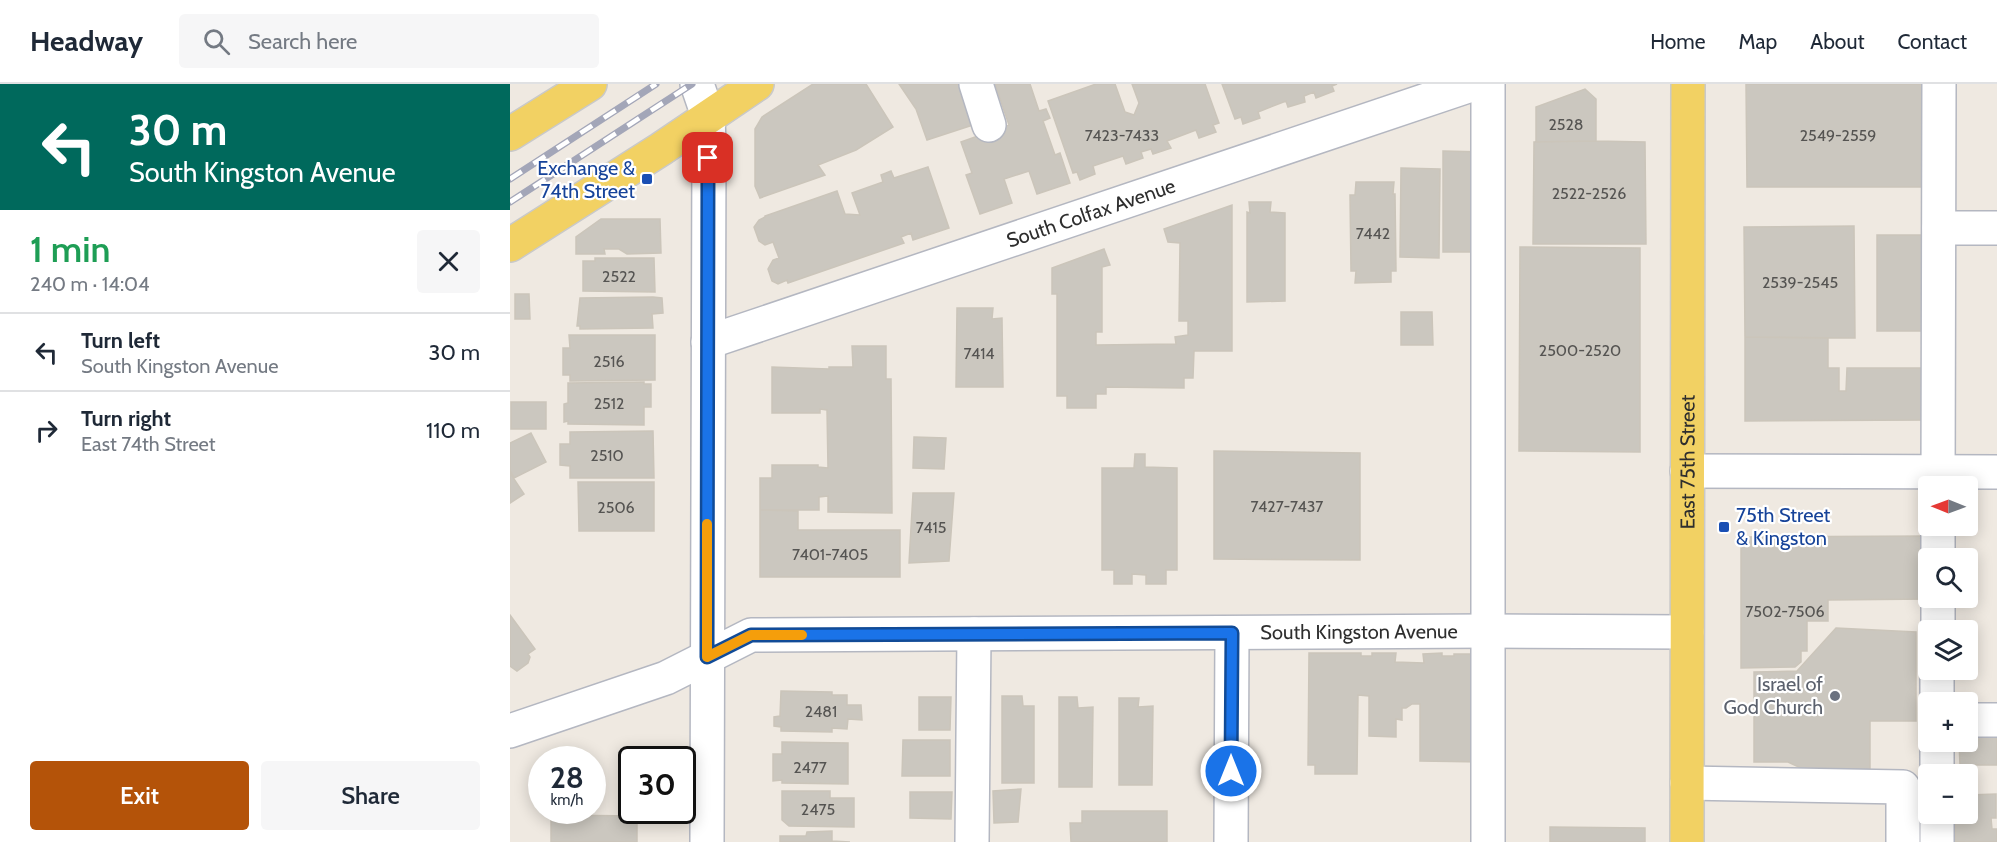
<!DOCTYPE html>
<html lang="en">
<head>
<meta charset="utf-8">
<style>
	:root { --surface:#fff; --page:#f6f6f7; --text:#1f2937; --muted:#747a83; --line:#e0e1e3; --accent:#b45309 }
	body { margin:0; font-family:Cabin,sans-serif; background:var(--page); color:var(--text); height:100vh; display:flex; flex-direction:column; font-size:22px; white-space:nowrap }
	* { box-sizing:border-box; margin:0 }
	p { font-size:20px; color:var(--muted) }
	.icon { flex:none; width:33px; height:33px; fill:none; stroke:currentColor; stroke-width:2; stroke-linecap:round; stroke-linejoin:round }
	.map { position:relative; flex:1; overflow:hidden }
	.panel { display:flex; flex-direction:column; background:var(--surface); width:510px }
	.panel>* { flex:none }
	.banner { background:#00695c; color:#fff; overflow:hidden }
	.needle { width:39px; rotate:271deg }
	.controls { position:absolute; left:1408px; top:392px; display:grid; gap:12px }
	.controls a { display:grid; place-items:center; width:60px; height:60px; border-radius:6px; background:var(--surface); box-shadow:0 3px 15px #0003; font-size:30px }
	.speed { position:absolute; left:18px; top:662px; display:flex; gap:12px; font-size:30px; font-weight:700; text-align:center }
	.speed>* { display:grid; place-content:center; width:78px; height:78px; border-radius:50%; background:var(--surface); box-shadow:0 3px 15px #0003; line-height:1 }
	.speed small { font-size:15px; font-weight:400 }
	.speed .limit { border:3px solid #111; border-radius:9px; background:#fff; color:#111 }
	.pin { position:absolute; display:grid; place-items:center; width:51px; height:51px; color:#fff; margin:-26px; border-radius:12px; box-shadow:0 3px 9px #0006 }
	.me { position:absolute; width:66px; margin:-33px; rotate:0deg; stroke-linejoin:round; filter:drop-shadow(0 0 4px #0008) }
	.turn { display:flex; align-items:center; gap:21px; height:126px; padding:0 30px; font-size:27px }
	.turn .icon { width:78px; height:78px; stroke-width:2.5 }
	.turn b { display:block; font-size:42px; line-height:51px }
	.round { display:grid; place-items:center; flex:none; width:63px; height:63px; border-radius:6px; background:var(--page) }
	.summary { display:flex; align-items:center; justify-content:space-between; height:102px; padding:0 30px }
	h1 { font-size:36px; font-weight:600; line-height:45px; color:#1e9e55 }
	.cta { display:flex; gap:12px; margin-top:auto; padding:12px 30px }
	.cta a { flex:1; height:69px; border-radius:6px; background:var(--accent); color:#fff; font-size:24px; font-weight:600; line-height:69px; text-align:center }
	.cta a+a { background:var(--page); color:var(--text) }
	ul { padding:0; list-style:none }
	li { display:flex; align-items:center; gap:18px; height:78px; padding:0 30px; border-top:2px solid var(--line) }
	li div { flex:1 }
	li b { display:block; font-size:22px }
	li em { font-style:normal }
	header { display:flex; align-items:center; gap:36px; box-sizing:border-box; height:84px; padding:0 30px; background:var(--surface); border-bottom:2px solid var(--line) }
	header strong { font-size:28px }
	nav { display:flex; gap:33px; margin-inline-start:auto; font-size:21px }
	.search { width:420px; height:54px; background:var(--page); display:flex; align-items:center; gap:15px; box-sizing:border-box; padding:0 21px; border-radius:6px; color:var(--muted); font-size:22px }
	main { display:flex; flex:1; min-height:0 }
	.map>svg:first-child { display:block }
</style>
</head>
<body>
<header>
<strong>Headway</strong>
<div class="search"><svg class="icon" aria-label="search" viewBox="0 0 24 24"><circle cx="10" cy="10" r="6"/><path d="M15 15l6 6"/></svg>Search here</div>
<nav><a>Home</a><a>Map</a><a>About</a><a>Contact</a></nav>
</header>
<main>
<section class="panel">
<div class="banner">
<div class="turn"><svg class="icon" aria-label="left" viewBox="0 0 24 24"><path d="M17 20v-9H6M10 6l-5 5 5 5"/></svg><div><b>30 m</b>South Kingston Avenue</div></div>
</div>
<div class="summary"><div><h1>1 min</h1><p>240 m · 14:04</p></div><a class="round"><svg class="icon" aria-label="close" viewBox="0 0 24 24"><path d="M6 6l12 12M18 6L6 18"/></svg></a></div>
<ul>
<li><svg class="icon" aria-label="left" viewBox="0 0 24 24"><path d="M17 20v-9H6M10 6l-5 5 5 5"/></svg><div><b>Turn left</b><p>South Kingston Avenue</p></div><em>30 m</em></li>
<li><svg class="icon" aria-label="right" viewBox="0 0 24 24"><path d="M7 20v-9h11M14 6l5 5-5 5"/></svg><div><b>Turn right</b><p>East 74th Street</p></div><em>110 m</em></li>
</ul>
<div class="cta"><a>Exit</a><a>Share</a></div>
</section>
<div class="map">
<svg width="1487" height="758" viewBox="0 0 1487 758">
	<rect width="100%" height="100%" fill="#efe9e1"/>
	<!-- building -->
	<path fill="#cbc7bf" stroke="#cbc5ba" stroke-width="1.5" d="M 303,0 L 356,0 L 383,43 L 346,66 L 308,81 L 315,91 L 250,114 L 245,102 L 245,45 L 252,33 Z
		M 389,0 L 453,0 L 466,40 L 417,56 L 406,25 Z
		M 485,0 L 520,0 L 529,27 L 536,25 L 540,34 L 533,37 L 545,71 L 550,69 L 560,99 L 527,110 L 519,87 L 494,95 L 502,119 L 470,130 L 456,91 L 462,89 L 451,58 L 499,41 Z
		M 586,0 L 605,0 L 615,28 L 624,31 L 629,19 L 622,0 L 695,0 L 709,39 L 703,41 L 706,48 L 689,54 L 686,46 L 657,57 L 661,64 L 643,70 L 641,65 L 631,68 L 633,74 L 616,80 L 613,72 L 583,82 L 585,90 L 570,96 L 567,88 L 563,89 L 538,17 Z
		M 712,0 L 827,0 L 822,2 L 824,7 L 806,14 L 804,8 L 794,12 L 795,18 L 778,23 L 776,17 L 748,28 L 750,34 L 733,40 L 731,33 L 725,35 Z
		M 1236,0 L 1419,0 L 1420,103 L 1237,103 Z
		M 1075,5 L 1086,15 L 1086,57 L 1026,58 L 1026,23 Z
		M 1086,57 L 1135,58 L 1136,160 L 1023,160 L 1024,58 Z
		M 933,67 L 975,68 L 976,168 L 933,168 Z
		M 418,83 L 439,144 L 403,156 L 401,149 L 391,153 L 394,159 L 278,199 L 277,196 L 268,200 L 262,197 L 258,185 L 263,176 L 269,174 L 263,158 L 255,161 L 249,157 L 244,143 L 249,136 L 255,133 L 255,132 L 327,107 L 335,130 L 350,131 L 342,109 L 373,98 L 371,91 L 381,87 L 384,94 Z
		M 891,84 L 930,85 L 929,174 L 890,173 Z
		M 846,98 L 884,98 L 883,110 L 885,110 L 886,187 L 881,187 L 881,198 L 845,199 L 846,187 L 841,187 L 840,111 L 845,111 Z
		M 739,118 L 761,118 L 760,128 L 775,129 L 775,217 L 737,218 L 737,128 L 740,129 Z
		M 722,121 L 722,267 L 684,267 L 683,294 L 674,294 L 674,304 L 596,303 L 596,310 L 586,310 L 586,324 L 557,324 L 557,312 L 547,312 L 547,210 L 542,210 L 542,184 L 594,165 L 600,181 L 592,183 L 592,248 L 586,248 L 586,261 L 666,260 L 665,253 L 678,251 L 678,237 L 669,237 L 670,159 L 658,158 L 654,145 Z
		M 91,135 L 150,135 L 151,169 L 117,170 L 109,165 L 94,165 L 95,170 L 66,170 L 66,153 Z
		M 1344,142 L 1345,254 L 1235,253 L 1234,143 Z
		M 1367,151 L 1413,151 L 1413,247 L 1367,247 Z
		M 1010,163 L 1130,164 L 1130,368 L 1009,367 Z
		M 85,174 L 144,174 L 145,208 L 73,207 L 73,177 L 85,177 Z
		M 5,210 L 19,210 L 20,235 L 5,235 Z
		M 143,213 L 152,214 L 153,229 L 142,230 L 143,244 L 70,245 L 70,242 L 67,242 L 70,214 Z
		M 447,224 L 483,224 L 482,235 L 492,234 L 493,303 L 446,303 Z
		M 891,228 L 922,228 L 923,261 L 891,261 Z
		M 59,251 L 145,251 L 145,296 L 60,297 L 60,291 L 53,291 L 53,264 L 60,264 Z
		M 1235,253 L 1318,254 L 1318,284 L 1329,284 L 1329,307 L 1336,307 L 1337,284 L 1418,284 L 1418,336 L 1235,337 Z
		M 342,262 L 376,262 L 376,295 L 381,295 L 382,429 L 318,428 L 318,412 L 309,413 L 309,426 L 250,426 L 250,394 L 262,394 L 262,381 L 308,381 L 308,383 L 318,384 L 317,326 L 310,325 L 310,329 L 262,329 L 262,283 L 319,285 L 319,283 L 343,283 Z
		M 134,298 L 134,300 L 141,300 L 141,323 L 134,323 L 134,341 L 58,340 L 58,337 L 54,338 L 54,320 L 58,319 L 58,299 Z
		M 1,318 L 36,318 L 36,345 L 1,345 Z
		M 143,347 L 144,394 L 60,394 L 60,382 L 50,381 L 50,360 L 60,360 L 60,348 Z
		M 21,349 L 36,378 L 4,394 L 0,386 L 0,359 Z
		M 404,353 L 436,354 L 434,385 L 403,384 Z
		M 704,367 L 850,369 L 850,476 L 704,475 Z
		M 625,370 L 635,370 L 635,383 L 667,384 L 667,486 L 656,486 L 656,500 L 636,500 L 636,491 L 622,490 L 622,500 L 604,500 L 604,486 L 592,486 L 592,384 L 624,384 Z
		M 0,389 L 14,410 L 0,419 Z
		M 68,398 L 144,398 L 144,447 L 69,447 Z
		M 403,409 L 444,409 L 439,477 L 399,479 Z
		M 250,426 L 288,427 L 288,446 L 390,446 L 390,493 L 250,493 Z
		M 1418,452 L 1419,515 L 1318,516 L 1318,537 L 1297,537 L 1297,567 L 1291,567 L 1291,578 L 1285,583 L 1231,584 L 1231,453 Z
		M 0,531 L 25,565 L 18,570 L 20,573 L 18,579 L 7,587 L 0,582 Z
		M 1326,544 L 1406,548 L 1406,637 L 1360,637 L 1360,685 L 1315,685 L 1315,695 L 1278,678 L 1244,678 L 1244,588 L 1287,587 Z
		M 799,569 L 851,569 L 851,572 L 862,572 L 862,569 L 886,569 L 885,578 L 914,579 L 913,570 L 932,569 L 932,572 L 944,572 L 944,570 L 962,570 L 972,678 L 910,677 L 910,620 L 902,620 L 896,624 L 892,624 L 892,636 L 886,635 L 886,653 L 859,652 L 859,612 L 848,611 L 847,690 L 805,690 L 805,681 L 798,681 Z
		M 271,607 L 322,608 L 322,611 L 337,611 L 337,621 L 351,621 L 352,636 L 338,635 L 337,645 L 322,644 L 322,648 L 271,647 L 271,643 L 264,642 L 264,633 L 270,632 Z
		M 492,612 L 512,612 L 513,622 L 524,622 L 524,699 L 492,699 Z
		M 409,613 L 441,613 L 440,646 L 409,646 Z
		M 549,613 L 567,613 L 568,624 L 583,623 L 582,703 L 549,703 Z
		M 609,614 L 629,614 L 628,623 L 643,622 L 642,701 L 609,701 Z
		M 1458,651 L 1487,652 L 1487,681 L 1450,681 L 1449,657 L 1458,657 Z
		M 393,656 L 440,656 L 440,692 L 392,692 Z
		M 272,658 L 338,659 L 338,700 L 272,699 L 272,696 L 263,697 L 263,670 L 272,670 Z
		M 511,705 L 508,738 L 484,739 L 483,707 Z
		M 272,707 L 320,707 L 320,714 L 344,714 L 344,743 L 279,742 L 272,736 Z
		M 400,708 L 442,708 L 441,735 L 400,734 Z
		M 1486,710 L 1486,734 L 1481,734 L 1482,745 L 1487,745 L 1487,758 L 1445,758 L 1445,729 L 1458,729 L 1458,711 Z
		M 572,727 L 657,727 L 657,758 L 561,758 L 560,739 L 572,739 Z
		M 41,731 L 127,732 L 127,758 L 41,758 Z
		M 1040,743 L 1135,744 L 1135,758 L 1040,758 Z
		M 322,747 L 322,757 L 340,758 L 270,758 L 270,752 L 296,752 L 297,748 Z"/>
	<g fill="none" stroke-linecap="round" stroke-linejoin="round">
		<defs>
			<g id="minor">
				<path d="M 187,0 L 198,32 L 199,61 L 197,758"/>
				<path d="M 466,0 L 479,41"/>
				<path d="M 978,0 L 978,758"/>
				<path d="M 1429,144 L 1487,144"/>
				<path id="s1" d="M 198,258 L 964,0"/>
				<path d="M 1177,387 L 1487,388"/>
				<path d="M 1428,402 L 1429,0"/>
				<path d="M 1428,474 L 1428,441"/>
				<path d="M 1428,546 L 1428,513"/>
				<path d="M 1427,618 L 1427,585"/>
				<path d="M 1458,636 L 1487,636"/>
				<path id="s2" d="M 0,647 L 156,594 L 241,551 L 978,547 L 1177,548"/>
				<path d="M 1427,690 L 1427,657"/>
				<path d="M 1177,699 L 1393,703 L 1393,758"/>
				<path d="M 462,758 L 464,550"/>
				<path d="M 721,758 L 722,549"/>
				<path d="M 1427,758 L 1427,729"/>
			</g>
			<g id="major">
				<path d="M 0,50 L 80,0"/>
				<path d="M 0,161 L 151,65 L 247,0"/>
				<path id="s3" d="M 1177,758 L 1178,0"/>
			</g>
		</defs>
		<!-- minor casing -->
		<use href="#minor" stroke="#b4b7c1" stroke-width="36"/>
		<!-- major casing -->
		<use href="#major" stroke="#c9c9c9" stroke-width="36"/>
		<!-- minor -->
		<use href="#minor" stroke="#fff" stroke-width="33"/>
		<!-- major -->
		<use href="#major" stroke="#f2d163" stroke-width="33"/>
		<defs>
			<path id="rail" d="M 0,95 L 146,0
				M 0,118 L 182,0"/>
		</defs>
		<!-- rail casing -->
		<use href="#rail" stroke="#a3a6b8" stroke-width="7"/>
		<!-- rail -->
		<use href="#rail" stroke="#fff" stroke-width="4.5" stroke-dasharray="14" stroke-linecap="butt"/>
	</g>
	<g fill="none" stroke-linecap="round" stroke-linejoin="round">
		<defs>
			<path id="route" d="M 198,74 L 197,573 L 241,551 L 722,549 L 721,687"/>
		</defs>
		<!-- route casing -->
		<use href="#route" stroke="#114b97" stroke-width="15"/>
		<!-- route -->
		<use href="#route" stroke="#1a73e8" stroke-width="10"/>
		<!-- slow -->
		<path stroke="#f59e0b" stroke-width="10" d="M 197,440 L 197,573 L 241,551 L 292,551"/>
	</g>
	<!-- markers -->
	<g fill="#1a4fb4" stroke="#fff" stroke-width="2">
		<rect x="131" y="89" width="12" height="12" rx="3"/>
		<rect x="1208" y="437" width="12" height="12" rx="3"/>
	</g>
	<circle fill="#6b7280" stroke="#fff" stroke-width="2" cx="1325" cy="612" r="6"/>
	<g text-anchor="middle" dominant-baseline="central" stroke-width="4.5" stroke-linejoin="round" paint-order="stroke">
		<!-- number labels -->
		<g font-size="16" fill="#555452">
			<text x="1056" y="40">2528</text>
			<text x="612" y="51">7423-7433</text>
			<text x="1328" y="51">2549-2559</text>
			<text x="1079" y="109">2522-2526</text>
			<text x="863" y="149">7442</text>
			<text x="109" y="192">2522</text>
			<text x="1290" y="198">2539-2545</text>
			<text x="1070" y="266">2500-2520</text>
			<text x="469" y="269">7414</text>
			<text x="99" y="277">2516</text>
			<text x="99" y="319">2512</text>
			<text x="97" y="371">2510</text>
			<text x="777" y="422">7427-7437</text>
			<text x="106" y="423">2506</text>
			<text x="421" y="443">7415</text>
			<text x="320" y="470">7401-7405</text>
			<text x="1275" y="527">7502-7506</text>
			<text x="311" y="627">2481</text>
			<text x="300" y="683">2477</text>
			<text x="308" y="725">2475</text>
		</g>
		<!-- transit labels -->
		<g font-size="20" fill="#164399" stroke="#fff" text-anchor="end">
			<text x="125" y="84">Exchange &amp;<tspan x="125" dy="23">74th Street</tspan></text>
			<text x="1226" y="431" text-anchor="start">75th Street<tspan x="1226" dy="23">&amp; Kingston</tspan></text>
		</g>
		<!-- street labels -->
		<g font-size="20" fill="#2e2e2e" stroke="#fff">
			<text stroke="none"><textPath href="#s1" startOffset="404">South Colfax Avenue</textPath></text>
			<text stroke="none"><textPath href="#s3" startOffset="380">East 75th Street</textPath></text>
			<text stroke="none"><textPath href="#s2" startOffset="868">South Kingston Avenue</textPath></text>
		</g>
		<!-- worship labels -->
		<g font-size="20" fill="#5b616d" stroke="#fff" text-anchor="end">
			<text x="1313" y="600">Israel of<tspan x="1313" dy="23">God Church</tspan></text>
		</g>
	</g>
</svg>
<div class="controls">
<a><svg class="needle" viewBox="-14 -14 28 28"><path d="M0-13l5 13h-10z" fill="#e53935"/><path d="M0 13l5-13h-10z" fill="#747a83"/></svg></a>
<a><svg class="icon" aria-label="search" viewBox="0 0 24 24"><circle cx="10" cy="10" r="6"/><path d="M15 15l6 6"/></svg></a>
<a><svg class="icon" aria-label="layers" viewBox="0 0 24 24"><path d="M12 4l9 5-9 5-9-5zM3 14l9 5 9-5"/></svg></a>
<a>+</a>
<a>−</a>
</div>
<div class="speed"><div>28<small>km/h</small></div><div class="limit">30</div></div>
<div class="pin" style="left:198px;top:74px;background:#d93025"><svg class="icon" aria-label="arrive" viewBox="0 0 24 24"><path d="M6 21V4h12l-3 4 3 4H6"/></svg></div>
<svg class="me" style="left:721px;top:687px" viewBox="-20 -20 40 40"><circle r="17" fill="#1a73e8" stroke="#fff" stroke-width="3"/><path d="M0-11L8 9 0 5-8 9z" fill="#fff"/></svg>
</div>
</main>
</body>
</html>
